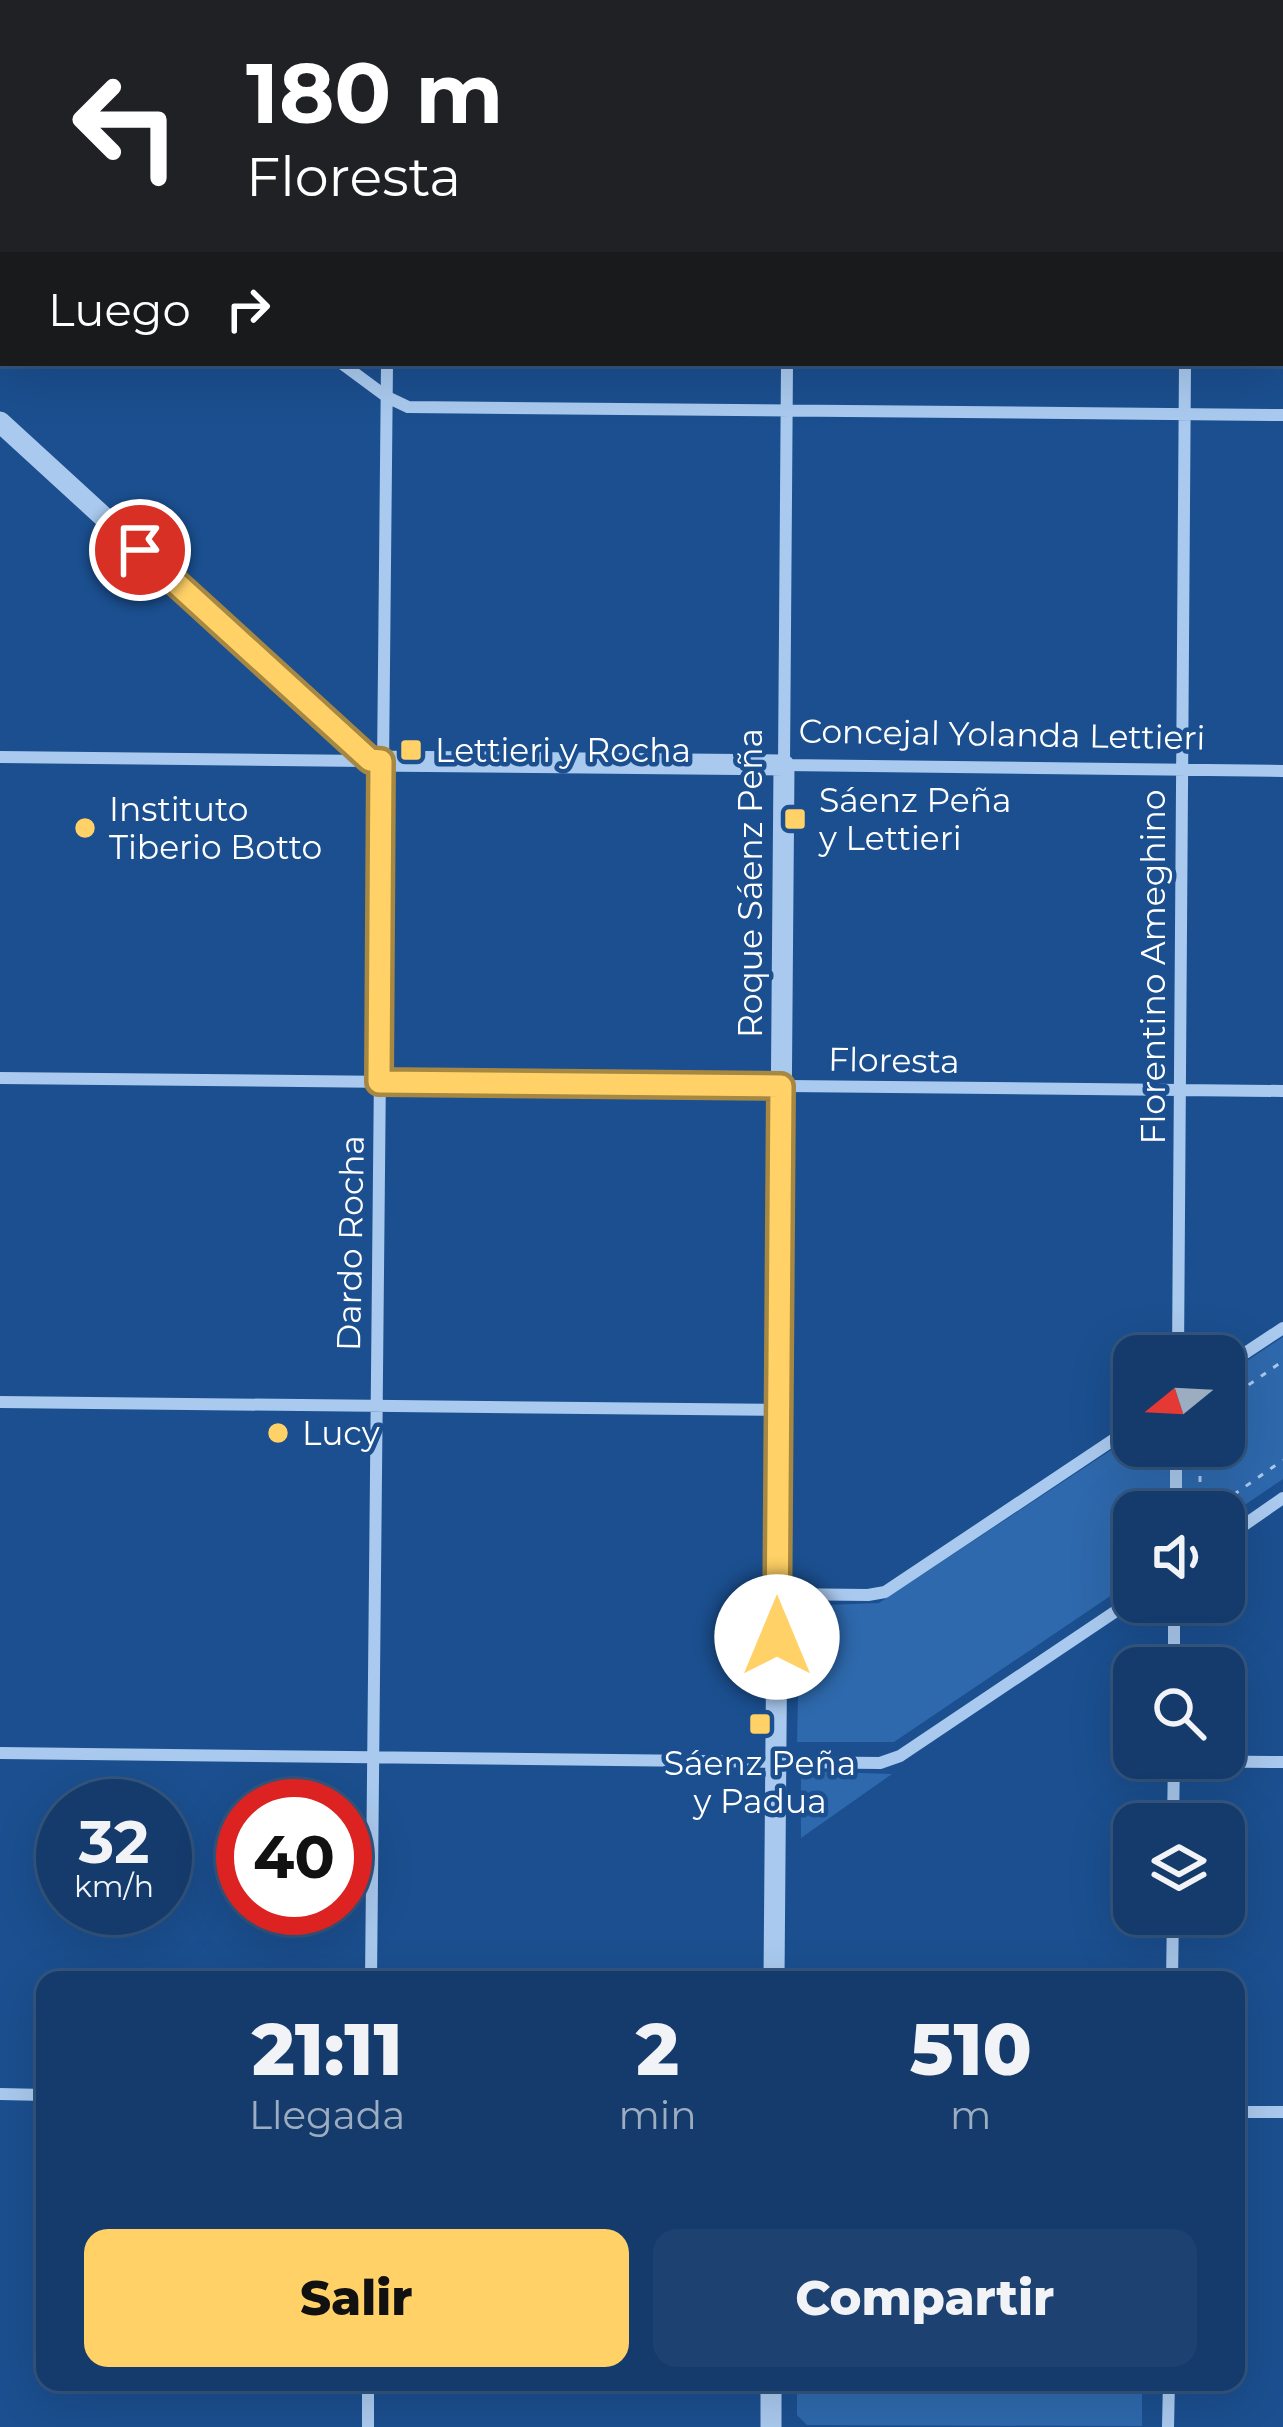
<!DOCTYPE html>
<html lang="es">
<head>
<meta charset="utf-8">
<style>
	:root { --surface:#143b6b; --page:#1d4271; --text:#f1f3f6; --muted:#9dadc1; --line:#33557e; --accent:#ffd166 }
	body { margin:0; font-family:Montserrat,sans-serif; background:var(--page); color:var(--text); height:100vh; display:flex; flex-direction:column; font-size:45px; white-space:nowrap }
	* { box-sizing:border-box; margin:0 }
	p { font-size:39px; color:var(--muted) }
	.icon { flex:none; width:66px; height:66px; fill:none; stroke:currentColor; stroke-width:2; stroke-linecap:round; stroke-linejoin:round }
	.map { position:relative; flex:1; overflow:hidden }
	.drawer { position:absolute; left:36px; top:1971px; width:1209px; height:420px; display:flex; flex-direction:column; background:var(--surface); border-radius:24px; box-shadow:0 12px 48px #0002,0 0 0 3px var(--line) }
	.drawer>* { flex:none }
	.hud { position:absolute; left:0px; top:0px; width:1284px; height:366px; box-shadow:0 12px 48px #0002,0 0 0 3px var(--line); background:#202124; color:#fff; overflow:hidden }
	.needle { width:78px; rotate:252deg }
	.buttons { position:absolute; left:1113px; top:1335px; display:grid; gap:24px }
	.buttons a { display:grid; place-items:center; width:132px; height:132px; border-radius:24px; background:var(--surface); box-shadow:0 12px 48px #0002,0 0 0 3px var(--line); font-size:60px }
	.speed { position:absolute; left:36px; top:1779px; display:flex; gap:24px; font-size:60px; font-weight:700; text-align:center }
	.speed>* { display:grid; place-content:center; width:156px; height:156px; border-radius:50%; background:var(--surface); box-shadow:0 12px 48px #0002,0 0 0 3px var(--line); line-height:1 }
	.speed small { font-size:30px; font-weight:400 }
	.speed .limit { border:18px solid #d22; background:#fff; color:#111 }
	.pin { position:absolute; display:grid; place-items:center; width:102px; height:102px; color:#fff; margin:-51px; border:6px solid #fff; border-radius:50%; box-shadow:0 3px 12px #0007 }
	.me { position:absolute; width:132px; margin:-66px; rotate:0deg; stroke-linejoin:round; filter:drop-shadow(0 0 9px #0008) }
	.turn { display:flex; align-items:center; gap:42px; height:252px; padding:0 48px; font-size:54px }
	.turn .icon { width:156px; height:156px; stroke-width:2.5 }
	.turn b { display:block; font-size:84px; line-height:102px }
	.then { display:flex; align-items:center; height:114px; padding:0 48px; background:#0003; gap:24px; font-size:45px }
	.eta { display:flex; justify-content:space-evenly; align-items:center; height:204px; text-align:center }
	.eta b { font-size:72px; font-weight:800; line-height:84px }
	.button { display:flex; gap:24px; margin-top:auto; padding:24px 48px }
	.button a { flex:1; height:138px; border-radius:24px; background:var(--accent); color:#111; font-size:48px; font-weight:800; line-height:138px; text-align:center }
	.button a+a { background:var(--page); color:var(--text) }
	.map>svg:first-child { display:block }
</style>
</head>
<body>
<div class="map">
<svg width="1283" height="2427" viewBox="0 0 1283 2427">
	<rect width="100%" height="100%" fill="#1b4f8f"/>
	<!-- green -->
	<path fill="#2e69ad" d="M 672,0 L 1283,0 L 1283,76 L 1281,3 Z
		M 1283,1337 L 1283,1479 L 1224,1519 L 1224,1512 L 1134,1512 L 1134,1580 L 894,1742 L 797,1742 L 800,1606 L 879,1603 L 1134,1435 L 1134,1446 L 1224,1446 L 1224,1376 Z
		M 801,1771 L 892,1774 L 801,1838 Z
		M 797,2382 L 1142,2382 L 1142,2426 L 807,2425 L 797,2415 Z"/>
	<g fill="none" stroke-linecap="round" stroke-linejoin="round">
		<!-- path -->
		<path stroke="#a9c9ee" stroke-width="3" stroke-dasharray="6 9" stroke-linecap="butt" d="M 824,3 L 824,0
			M 1224,1402 L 1283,1361
			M 1200,1512 L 1200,1446
			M 1209,1512 L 1283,1460"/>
		<!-- minor -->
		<path stroke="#a9c9ee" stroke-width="12" d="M 388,3 L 388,0
			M 341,363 L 387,397 L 408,407 L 1283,415
			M 787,363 L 784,765 L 1283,771
			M 0,757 L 365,761
			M 0,1078 L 1283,1091
			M 1178,1356 L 1185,363
			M 1224,1367 L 1283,1328
			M 0,1402 L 779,1410
			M 1176,1512 L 1176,1446
			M 1224,1539 L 1283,1498
			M 777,1594 L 868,1595 L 885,1592 L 1134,1426
			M 1174,1668 L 1174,1602
			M 0,1753 L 880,1763 L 900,1756 L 1134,1599
			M 1174,1761 L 1283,1762
			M 1173,1824 L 1174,1758
			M 371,1980 L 387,363
			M 1172,1980 L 1173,1914
			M 0,2094 L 45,2095
			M 1236,2112 L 1283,2112
			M 368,2427 L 368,2382
			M 1168,2427 L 1169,2382"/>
		<!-- tertiary -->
		<path stroke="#a9c9ee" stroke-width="21" d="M 638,0 L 652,3
			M 96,3 L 98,0
			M 1281,90 L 1283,92
			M 0,146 L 3,142
			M 0,422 L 370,761 L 784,765 L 774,1980
			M 771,2427 L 771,2382"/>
	</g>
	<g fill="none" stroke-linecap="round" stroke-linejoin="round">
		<defs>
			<path id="route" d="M 140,550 L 370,760 L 381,761 L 379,1082 L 781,1086 L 777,1637"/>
		</defs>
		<!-- route casing -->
		<use href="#route" stroke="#a68842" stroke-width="30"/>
		<!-- route -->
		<use href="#route" stroke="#ffd166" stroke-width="21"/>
	</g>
	<!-- markers -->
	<g fill="#ffd166" stroke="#1b4f8f" stroke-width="4.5">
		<rect x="399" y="738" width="24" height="24" rx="6"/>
		<rect x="783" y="807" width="24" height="24" rx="6"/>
		<circle cx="85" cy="828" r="12"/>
		<circle cx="278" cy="1433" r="12"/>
		<rect x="748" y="1712" width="24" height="24" rx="6"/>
	</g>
	<g text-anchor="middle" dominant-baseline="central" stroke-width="9" stroke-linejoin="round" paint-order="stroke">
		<!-- street labels -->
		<g font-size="33" fill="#fff" stroke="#1b4f8f">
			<text transform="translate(1002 734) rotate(1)">Concejal Yolanda Lettieri</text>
			<text transform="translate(750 883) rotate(-90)">Roque Sáenz Peña</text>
			<text transform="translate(1153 967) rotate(-90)">Florentino Ameghino</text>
			<text transform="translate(894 1060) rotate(1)">Floresta</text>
			<text transform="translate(350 1243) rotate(-89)">Dardo Rocha</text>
		</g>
		<!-- poi labels -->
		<g font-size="33" fill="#fff" stroke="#1b4f8f" text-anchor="start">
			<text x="435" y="750">Lettieri y Rocha</text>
			<text x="819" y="800">Sáenz Peña<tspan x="819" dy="38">y Lettieri</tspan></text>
			<text x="109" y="809">Instituto<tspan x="109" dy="38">Tiberio Botto</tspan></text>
			<text x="302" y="1433">Lucy</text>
			<text x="760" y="1763" text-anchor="middle">Sáenz Peña<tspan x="760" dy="38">y Padua</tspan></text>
		</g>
	</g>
</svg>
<div class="buttons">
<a><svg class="needle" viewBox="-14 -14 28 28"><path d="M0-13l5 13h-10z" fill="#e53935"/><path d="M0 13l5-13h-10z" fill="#9dadc1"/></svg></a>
<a><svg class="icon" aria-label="sound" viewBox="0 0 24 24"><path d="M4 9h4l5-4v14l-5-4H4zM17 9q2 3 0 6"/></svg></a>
<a><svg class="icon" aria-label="search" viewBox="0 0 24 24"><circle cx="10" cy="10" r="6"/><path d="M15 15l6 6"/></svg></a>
<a><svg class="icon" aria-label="layers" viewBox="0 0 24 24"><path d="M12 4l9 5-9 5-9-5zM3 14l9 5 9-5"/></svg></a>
</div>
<div class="speed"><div>32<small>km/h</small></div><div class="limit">40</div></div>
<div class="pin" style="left:140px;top:550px;background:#d93025"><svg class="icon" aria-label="arrive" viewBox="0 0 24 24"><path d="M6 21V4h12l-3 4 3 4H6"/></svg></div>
<svg class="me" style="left:777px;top:1637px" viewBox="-20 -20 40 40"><circle r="19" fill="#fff"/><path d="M0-13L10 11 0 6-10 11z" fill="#ffd166"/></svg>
<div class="hud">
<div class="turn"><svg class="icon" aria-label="left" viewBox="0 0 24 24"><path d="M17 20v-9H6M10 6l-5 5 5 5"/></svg><div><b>180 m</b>Floresta</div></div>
<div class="then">Luego<svg class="icon" aria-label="right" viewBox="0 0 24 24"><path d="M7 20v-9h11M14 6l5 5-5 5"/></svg></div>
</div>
<section class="drawer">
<div class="eta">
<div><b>21:11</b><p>Llegada</p></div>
<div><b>2</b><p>min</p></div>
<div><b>510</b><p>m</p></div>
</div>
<div class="button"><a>Salir</a><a>Compartir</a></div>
</section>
</div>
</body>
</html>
